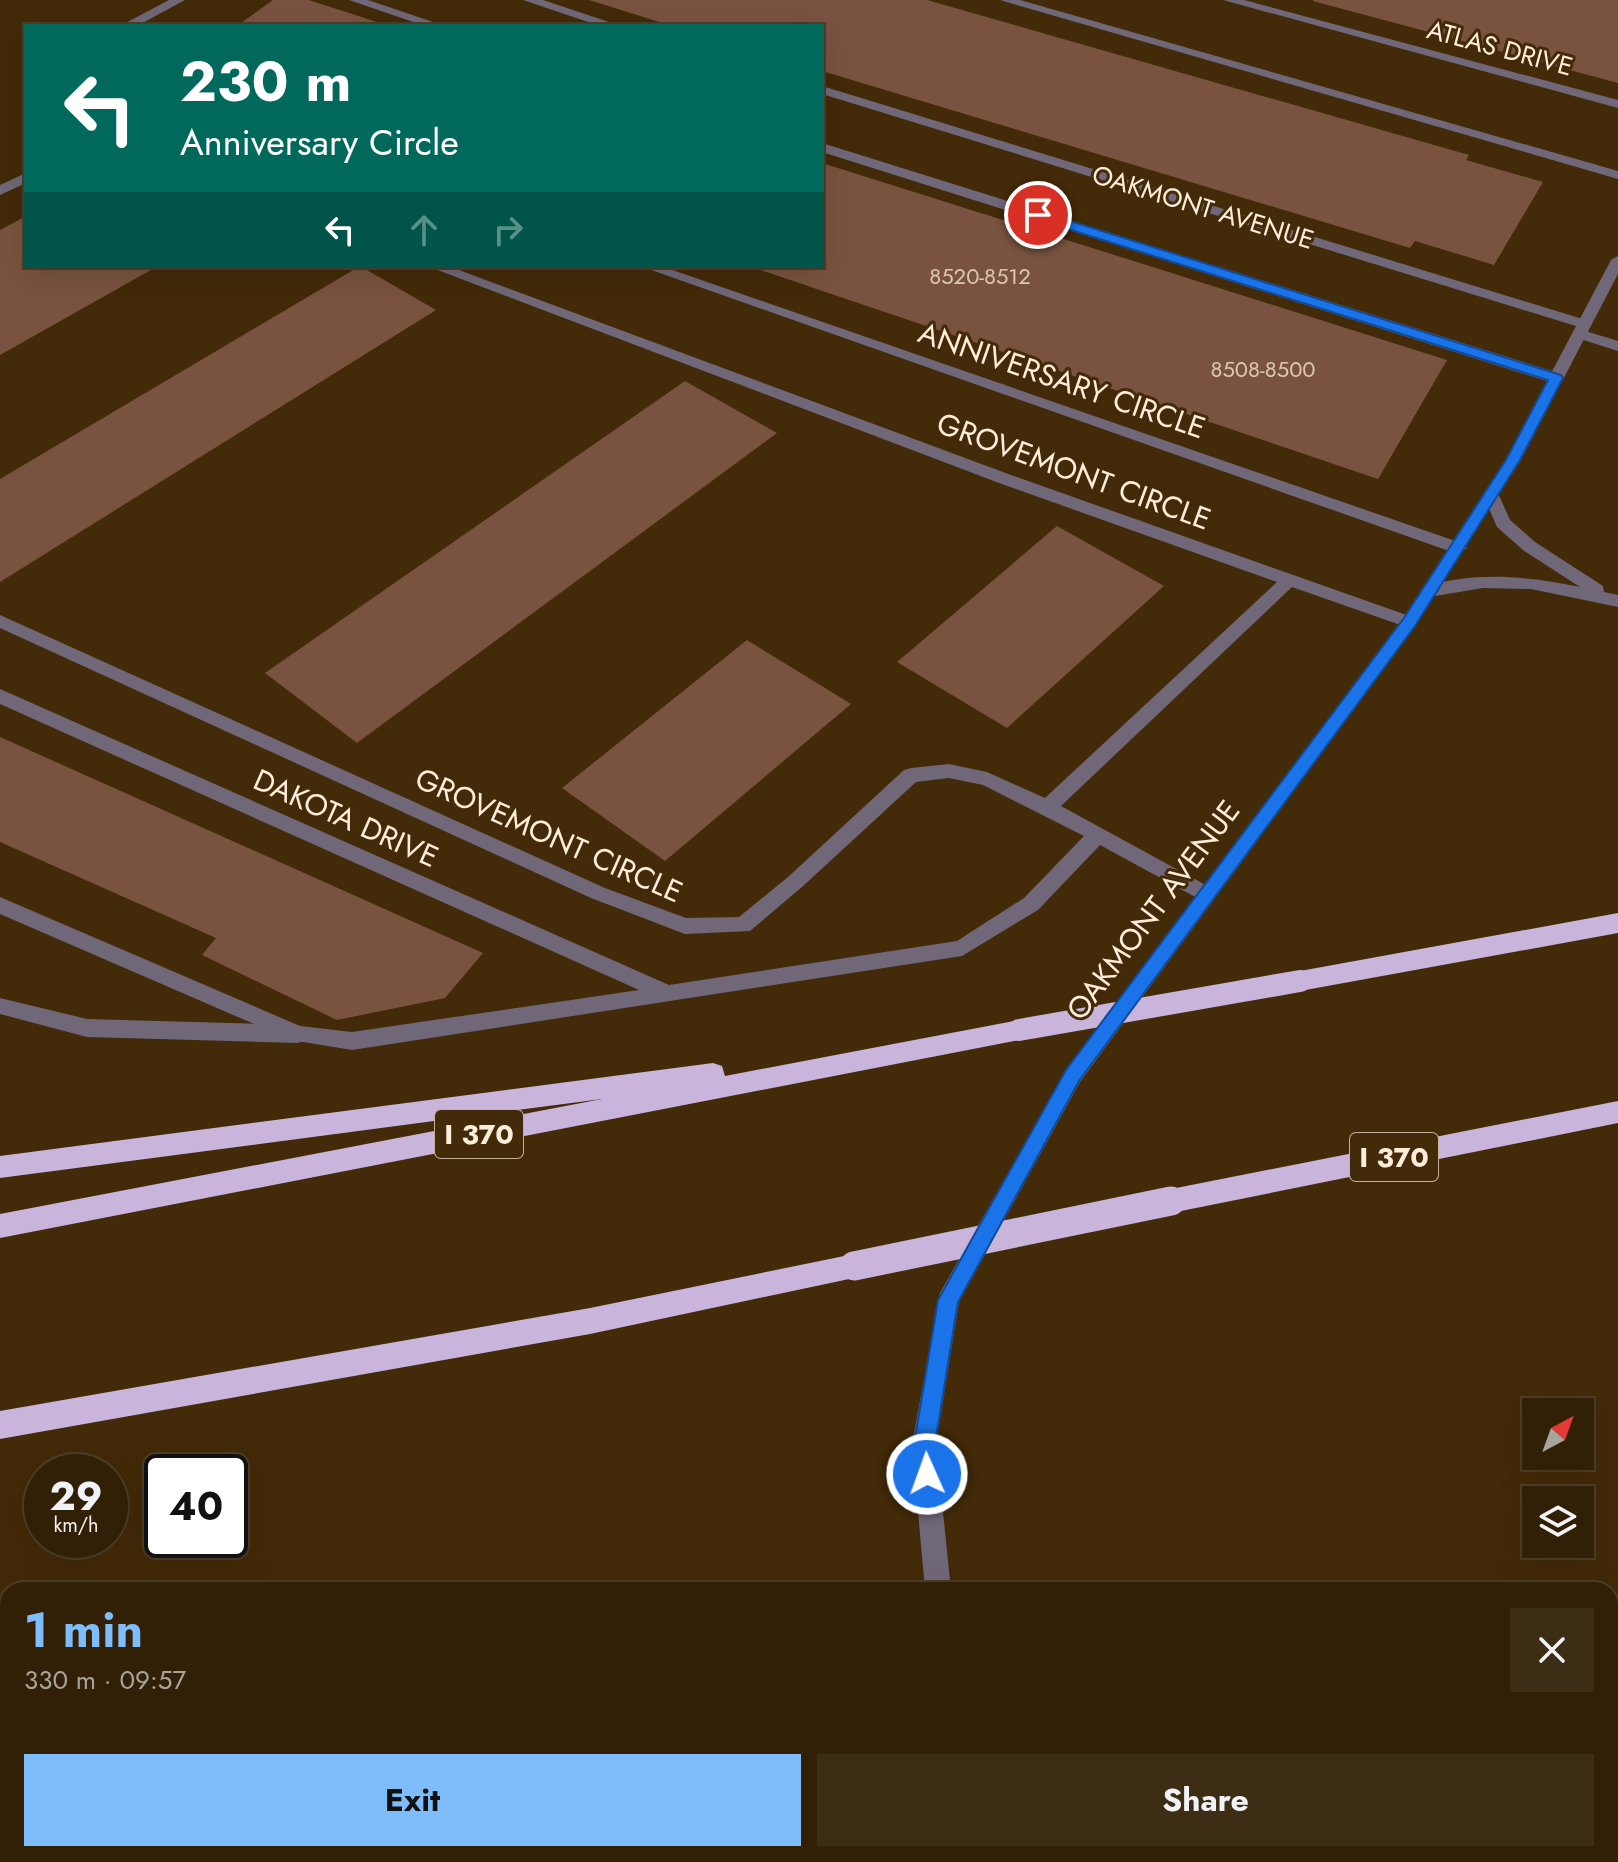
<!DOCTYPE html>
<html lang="en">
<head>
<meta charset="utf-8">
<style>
	:root { --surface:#322006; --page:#3d2d14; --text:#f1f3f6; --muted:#a8a39b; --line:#4d3e28; --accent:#7fbdfa }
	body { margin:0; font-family:Jost,sans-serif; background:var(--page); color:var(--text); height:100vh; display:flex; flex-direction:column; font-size:30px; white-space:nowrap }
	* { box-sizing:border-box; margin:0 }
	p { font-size:26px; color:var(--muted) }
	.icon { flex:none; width:44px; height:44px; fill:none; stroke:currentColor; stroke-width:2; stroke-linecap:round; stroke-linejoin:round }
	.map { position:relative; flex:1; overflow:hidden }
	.drawer { position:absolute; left:0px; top:1582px; width:1618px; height:280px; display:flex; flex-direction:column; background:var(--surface); border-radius:24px 24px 0 0; box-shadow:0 8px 32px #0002,0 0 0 2px var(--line) }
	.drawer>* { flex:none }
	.top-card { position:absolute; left:24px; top:24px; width:800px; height:244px; border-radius:0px; box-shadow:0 8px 32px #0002,0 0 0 2px var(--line); background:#00695c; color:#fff; overflow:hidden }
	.needle { width:52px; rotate:41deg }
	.controls { position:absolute; left:1522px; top:1398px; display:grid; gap:16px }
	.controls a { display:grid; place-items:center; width:72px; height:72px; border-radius:0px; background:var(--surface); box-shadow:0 8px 32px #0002,0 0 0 2px var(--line); font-size:40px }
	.speed { position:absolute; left:24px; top:1454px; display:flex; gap:16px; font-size:40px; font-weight:700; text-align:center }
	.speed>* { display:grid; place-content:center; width:104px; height:104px; border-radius:50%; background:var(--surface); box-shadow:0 8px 32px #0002,0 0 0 2px var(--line); line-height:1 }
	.speed small { font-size:20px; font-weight:400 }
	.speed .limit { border:4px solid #111; border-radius:12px; background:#fff; color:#111 }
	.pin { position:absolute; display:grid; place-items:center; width:68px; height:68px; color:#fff; margin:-34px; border:4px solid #fff; border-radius:50%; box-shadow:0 2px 8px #0007 }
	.me { position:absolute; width:88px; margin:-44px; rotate:358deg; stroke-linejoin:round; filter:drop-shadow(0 0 6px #0008) }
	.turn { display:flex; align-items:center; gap:28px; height:168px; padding:0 24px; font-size:36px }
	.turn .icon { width:104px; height:104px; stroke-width:2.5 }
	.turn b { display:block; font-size:56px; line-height:68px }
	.lanes { display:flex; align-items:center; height:76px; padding:0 24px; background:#0003; justify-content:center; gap:40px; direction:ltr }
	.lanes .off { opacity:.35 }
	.round { display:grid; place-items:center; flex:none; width:84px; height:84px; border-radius:0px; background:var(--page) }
	.summary { display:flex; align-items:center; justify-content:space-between; height:136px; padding:0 24px }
	h1 { font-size:48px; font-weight:700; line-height:60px; color:var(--accent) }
	.primary-button { display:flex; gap:16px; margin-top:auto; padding:16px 24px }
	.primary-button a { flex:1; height:92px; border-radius:0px; background:var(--accent); color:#111; font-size:32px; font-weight:700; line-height:92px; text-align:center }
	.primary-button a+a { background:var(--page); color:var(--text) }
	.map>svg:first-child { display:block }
</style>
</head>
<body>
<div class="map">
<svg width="1618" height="1862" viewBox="0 0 1618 1862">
	<rect width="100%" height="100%" fill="#432a08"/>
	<!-- building -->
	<path fill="#79533f" d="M 273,0 L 309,0 L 389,26 L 237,26 Z
		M 589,0 L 927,0 L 1469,155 L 1466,160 L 1543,182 L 1494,265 L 1415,241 L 1410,248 L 822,71 L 822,26 L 672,26 Z
		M 1313,0 L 1618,0 L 1618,83 L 1313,1 Z
		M 822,163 L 1159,269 L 1447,360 L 1378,479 L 752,267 L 822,266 Z
		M 26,216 L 26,266 L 158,266 L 0,355 L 0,230 Z
		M 360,266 L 436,310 L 0,582 L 0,479 Z
		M 685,381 L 777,433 L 357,743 L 265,673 Z
		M 1057,526 L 1164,586 L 1007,728 L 897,662 Z
		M 747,640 L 851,704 L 665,861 L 562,788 Z
		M 0,737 L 483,953 L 445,998 L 337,1020 L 202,955 L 216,938 L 0,842 Z"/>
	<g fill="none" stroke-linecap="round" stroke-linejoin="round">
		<!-- path -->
		<path stroke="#a59077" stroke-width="6" stroke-dasharray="10 5" stroke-linecap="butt" d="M 1116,1854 L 1117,1862"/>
		<!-- service -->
		<path fill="#706878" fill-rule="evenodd" d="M 1579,329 L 1618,341 L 1618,351 L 1574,337 L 1574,331 Z
			M 0,998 L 87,1019 L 298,1025 L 305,1028 L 308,1034 L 305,1040 L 298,1043 L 87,1037 L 0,1014 Z"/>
		<!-- minor -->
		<path fill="#706878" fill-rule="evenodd" d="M 169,0 L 185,0 L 137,26 L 120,26 Z
			M 349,0 L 368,0 L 445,26 L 425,26 Z
			M 523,0 L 543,0 L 621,26 L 600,26 Z
			M 1000,0 L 1020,0 L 1618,171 L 1618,179 Z
			M 1223,0 L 1244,0 L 1618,100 L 1618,108 Z
			M 822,86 L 1589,321 L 1592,324 L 1589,327 L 1579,327 L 822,94 Z
			M 822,143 L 1562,374 L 1564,378 L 1556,383 L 1550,382 L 822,152 Z
			M 26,173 L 26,183 L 0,195 L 0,185 Z
			M 427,266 L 448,266 L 1011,475 L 1415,618 L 1418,622 L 1409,628 L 1292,587 L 1061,806 L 1213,889 L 1216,894 L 1213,899 L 1199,899 L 1100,845 L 1038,910 L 962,956 L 352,1050 L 291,1040 L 0,914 L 0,897 L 300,1026 L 352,1032 L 639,990 L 0,704 L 0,689 L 669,985 L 957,941 L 1024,898 L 1084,836 L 983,785 L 949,778 L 916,782 L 802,887 L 750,931 L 685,934 L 591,898 L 0,628 L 0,615 L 605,888 L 686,918 L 739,917 L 788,877 L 904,770 L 911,768 L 949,764 L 987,772 L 1045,798 L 1277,582 L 999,483 Z
			M 640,266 L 661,266 L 1464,544 L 1467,548 L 1458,554 L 1452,552 Z
			M 1491,489 L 1497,491 L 1510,520 L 1535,542 L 1603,586 L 1604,592 L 1618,595 L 1618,607 L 1531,589 L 1483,588 L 1429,597 L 1423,595 L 1420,591 L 1423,587 C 1476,571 1527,576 1580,587 L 1523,550 L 1497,527 L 1483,495 Z"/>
		<!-- tertiary -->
		<path fill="#706878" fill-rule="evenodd" d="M 1618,256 L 1618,274 L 1521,460 L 1415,626 L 1080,1082 L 959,1302 L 936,1444 L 951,1590 L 925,1590 L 912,1444 L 940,1293 L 1066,1070 L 1403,618 L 1505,460 L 1611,260 Z
			M 936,1854 L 964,1854 L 964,1862 L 936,1862 Z"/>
		<!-- primary -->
		<path fill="#b09fbf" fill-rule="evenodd" d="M 1610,1766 L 1618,1766 L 1618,1792 L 1610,1792 Z
			M 663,1854 L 726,1854 L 722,1862 L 659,1862 Z"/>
		<!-- motorway -->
		<path fill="#c9b4dc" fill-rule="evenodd" d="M 1618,913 L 1618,933 L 1300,991 L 1291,988 L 1288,981 L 1291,974 L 1300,971 Z
			M 1019,1020 L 1028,1023 L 1031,1030 L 1028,1037 L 1019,1040 L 0,1238 L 0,1214 L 602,1099 L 0,1178 L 0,1156 L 713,1063 L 722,1066 L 725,1076 Z
			M 1618,1101 L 1618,1123 L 1171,1213 L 1162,1209 L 1158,1201 L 1162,1193 L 1171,1189 Z
			M 854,1254 L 864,1257 L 868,1266 L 864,1275 L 854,1278 L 590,1334 L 0,1439 L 0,1411 L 590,1308 Z"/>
		<!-- motorway-bridge-far1 -->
		<path stroke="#c9b4dc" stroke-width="22" d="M 1019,1030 L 1300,981"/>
		<!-- motorway-bridge -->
		<path stroke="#c9b4dc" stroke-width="29" d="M 854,1266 L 1171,1201"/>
	</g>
	<!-- route -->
	<path fill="#1a73e8" stroke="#114b97" stroke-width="2" d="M 1038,211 L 1561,375 L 1563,378 L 1520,460 L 1415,626 L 1079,1081 L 958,1302 L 935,1444 L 938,1474 L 935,1481 L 927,1484 L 919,1481 L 914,1444 L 938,1300 L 1066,1070 L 1404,618 L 1506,460 L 1548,380 L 1033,218 L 1033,212 Z"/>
	<g text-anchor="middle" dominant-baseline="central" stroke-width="6" stroke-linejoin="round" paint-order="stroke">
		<!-- far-number labels -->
		<g font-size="22" fill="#ddc6b4">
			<text x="980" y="276">8520-8512</text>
			<text x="1263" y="369">8508-8500</text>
		</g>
		<!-- far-street labels -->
		<g font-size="26" fill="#feeddb" stroke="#432a08">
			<text transform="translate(1500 48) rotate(15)">ATLAS DRIVE</text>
			<text transform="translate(1203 207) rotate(17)">OAKMONT AVENUE</text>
		</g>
		<!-- shield labels -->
		<g fill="#432a08" stroke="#c6b29c" stroke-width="2">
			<rect x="435" y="1110" width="88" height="48" rx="6"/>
			<rect x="1350" y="1133" width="88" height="48" rx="6"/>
		</g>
		<g font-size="28" font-weight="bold" fill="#feeddb">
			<text x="479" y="1134">I 370</text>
			<text x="1394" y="1157">I 370</text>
		</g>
		<!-- street labels -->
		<g font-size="30" fill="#feeddb" stroke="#432a08">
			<text transform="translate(1062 380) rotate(19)">ANNIVERSARY CIRCLE</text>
			<text transform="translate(1074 471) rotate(20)">GROVEMONT CIRCLE</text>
			<text transform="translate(346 818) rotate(24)">DAKOTA DRIVE</text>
			<text transform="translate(549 835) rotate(24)">GROVEMONT CIRCLE</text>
			<text transform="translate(1153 910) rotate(-53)">OAKMONT AVENUE</text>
		</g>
	</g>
</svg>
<div class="controls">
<a><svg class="needle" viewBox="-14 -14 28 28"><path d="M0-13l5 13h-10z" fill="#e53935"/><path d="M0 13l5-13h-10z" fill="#a8a39b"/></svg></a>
<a><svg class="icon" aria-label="layers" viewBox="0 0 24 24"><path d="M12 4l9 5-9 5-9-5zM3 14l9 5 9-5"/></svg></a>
</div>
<div class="speed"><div>29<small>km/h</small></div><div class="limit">40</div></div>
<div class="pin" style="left:1038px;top:215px;background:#d93025"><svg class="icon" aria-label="arrive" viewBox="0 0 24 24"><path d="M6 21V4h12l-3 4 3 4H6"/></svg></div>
<svg class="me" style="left:927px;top:1474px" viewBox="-20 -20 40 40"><circle r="17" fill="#1a73e8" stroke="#fff" stroke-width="3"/><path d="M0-11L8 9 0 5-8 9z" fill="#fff"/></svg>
<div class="top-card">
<div class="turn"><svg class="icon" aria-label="left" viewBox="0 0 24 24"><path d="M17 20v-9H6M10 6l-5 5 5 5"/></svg><div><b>230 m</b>Anniversary Circle</div></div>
<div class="lanes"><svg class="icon" aria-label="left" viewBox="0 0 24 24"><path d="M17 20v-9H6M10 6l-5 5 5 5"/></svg><svg class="icon off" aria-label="ahead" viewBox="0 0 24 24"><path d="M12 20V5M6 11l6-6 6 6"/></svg><svg class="icon off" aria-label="right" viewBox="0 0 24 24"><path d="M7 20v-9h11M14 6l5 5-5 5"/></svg></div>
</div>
<section class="drawer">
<div class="summary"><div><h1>1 min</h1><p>330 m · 09:57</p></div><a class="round"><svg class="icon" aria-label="close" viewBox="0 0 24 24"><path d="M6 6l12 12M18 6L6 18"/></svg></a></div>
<div class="primary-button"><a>Exit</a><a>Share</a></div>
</section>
</div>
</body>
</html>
